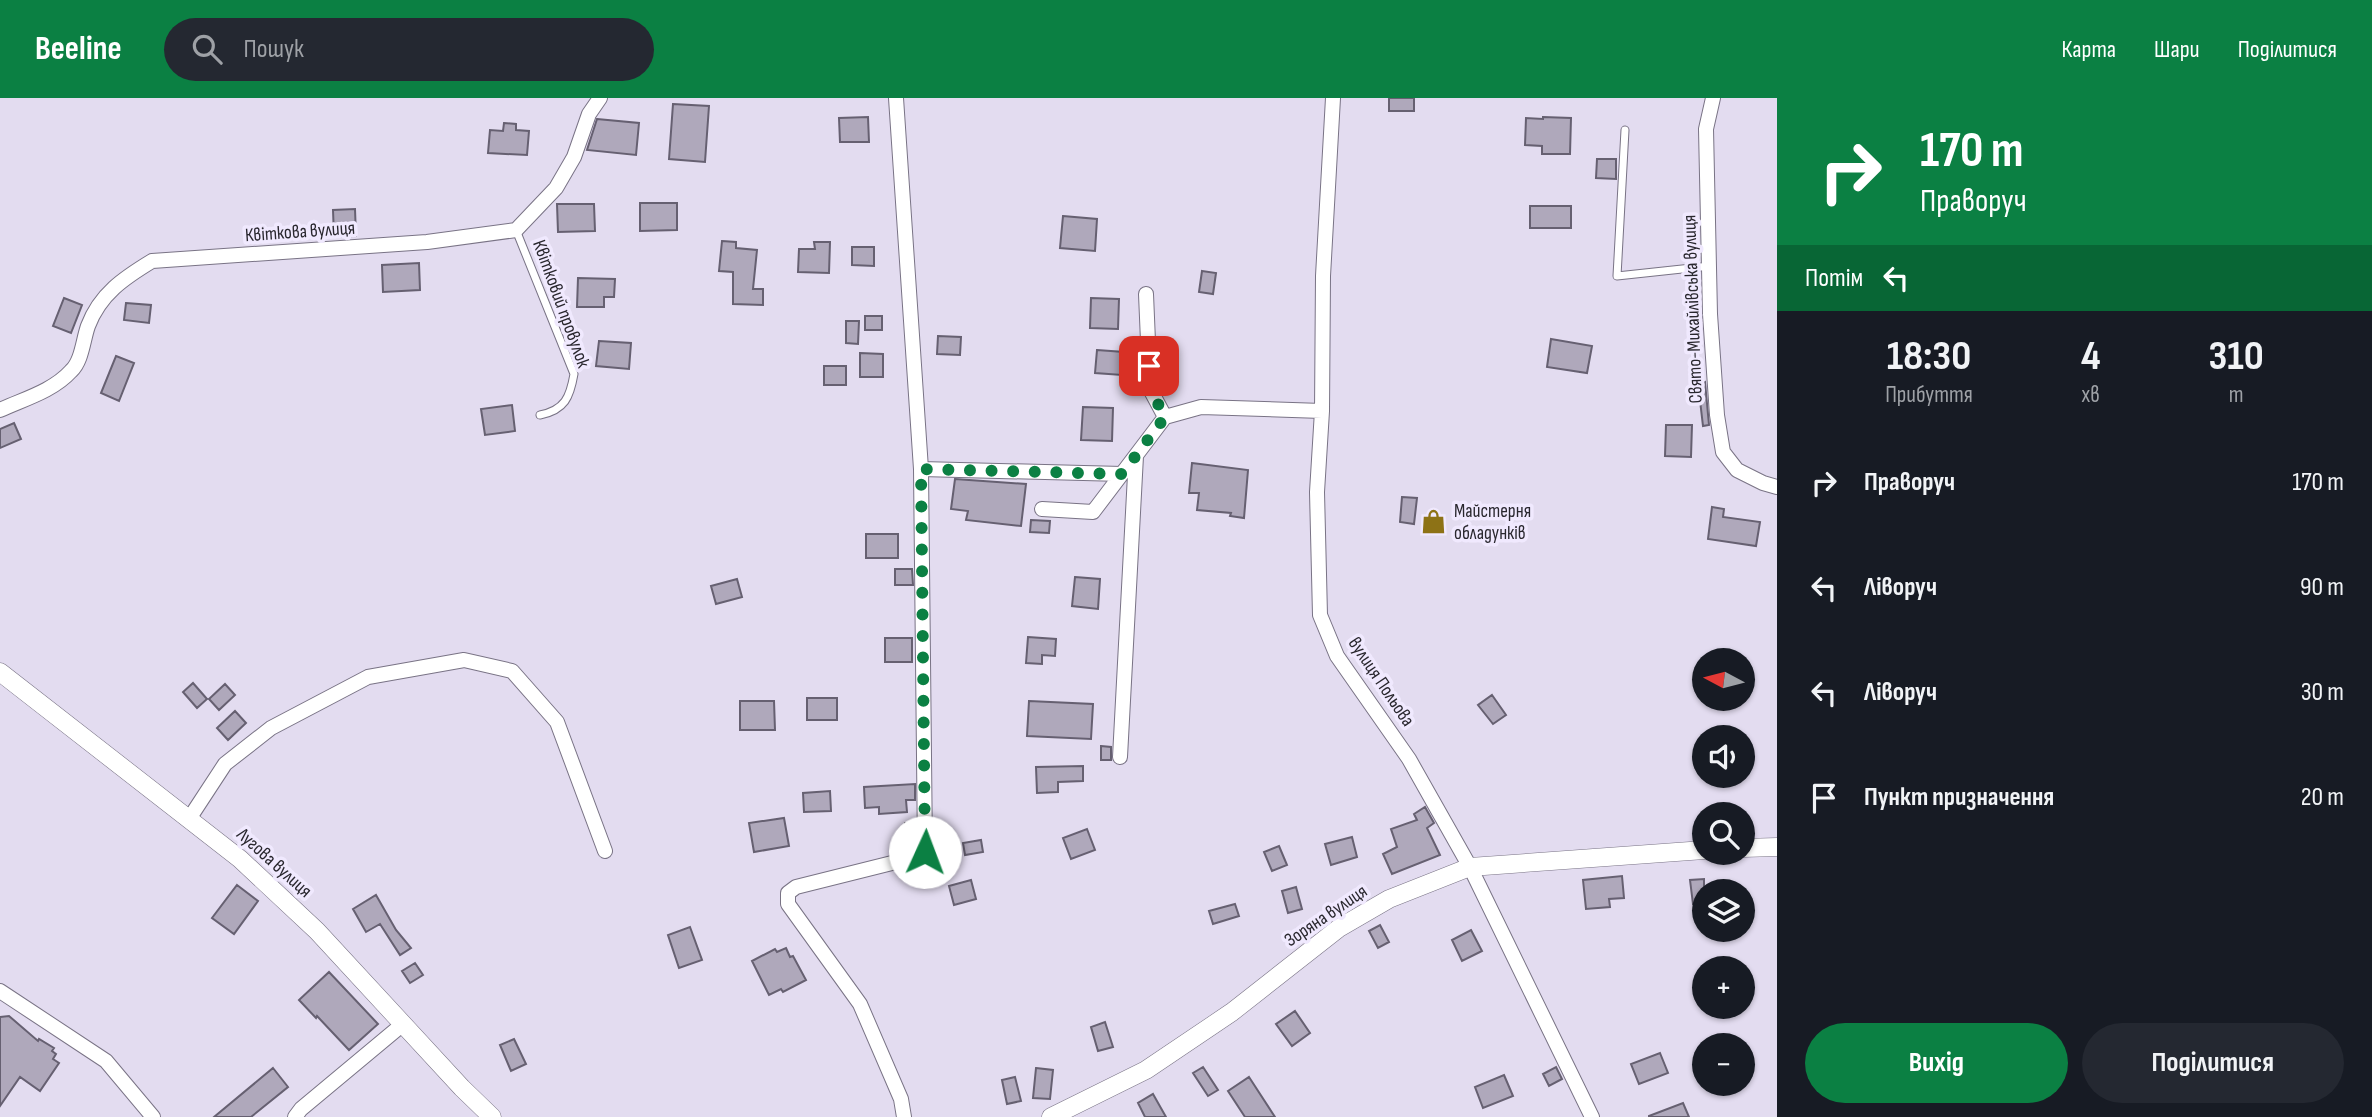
<!DOCTYPE html>
<html lang="uk">
<head>
<meta charset="utf-8">
<style>
	:root { --surface:#171b24; --page:#242831; --text:#f1f3f6; --muted:#9ea1a6; --accent:#0b8043 }
	body { margin:0; font-family:"Sofia Sans Condensed",sans-serif; background:var(--page); color:var(--text); height:100vh; display:flex; flex-direction:column; font-size:26px; white-space:nowrap }
	* { box-sizing:border-box; margin:0 }
	p { font-size:23px; color:var(--muted) }
	.icon { flex:none; width:38px; height:38px; fill:none; stroke:currentColor; stroke-width:2; stroke-linecap:round; stroke-linejoin:round }
	.map { position:relative; flex:1; overflow:hidden }
	.drawer { display:flex; flex-direction:column; background:var(--surface); width:595px }
	.drawer>* { flex:none }
	.hud { background:#0b8043; color:#fff; overflow:hidden }
	.needle { width:46px; rotate:277deg }
	.controls { position:absolute; left:1692px; top:550px; display:grid; gap:14px }
	.controls a { display:grid; place-items:center; width:63px; height:63px; border-radius:50%; background:var(--surface); box-shadow:0 2px 5px #0004; font-size:35px }
	.pin { position:absolute; display:grid; place-items:center; width:60px; height:60px; color:#fff; margin:-30px; border-radius:14px; box-shadow:0 4px 10px #0006 }
	.me { position:absolute; width:77px; margin:-38px; rotate:2deg; stroke-linejoin:round; filter:drop-shadow(0 0 5px #0008) }
	.turn { display:flex; align-items:center; gap:24px; height:147px; padding:0 28px; font-size:32px }
	.turn .icon { width:91px; height:91px; stroke-width:2.5 }
	.turn b { display:block; font-size:49px; line-height:60px }
	.then { display:flex; align-items:center; height:66px; padding:0 28px; background:#0003; gap:14px; font-size:26px }
	.eta { display:flex; justify-content:space-evenly; align-items:center; height:119px; text-align:center }
	.eta b { font-size:42px; font-weight:700; line-height:49px }
	.action { display:flex; gap:14px; margin-top:auto; padding:14px 28px }
	.action a { flex:1; height:80px; border-radius:42px; background:var(--accent); color:#fff; font-size:28px; font-weight:700; line-height:80px; text-align:center }
	.action a+a { background:var(--page); color:var(--text) }
	ul { padding:0; list-style:none }
	li { display:flex; align-items:center; gap:21px; height:105px; padding:0 28px }
	li div { flex:1 }
	li b { display:block; font-size:26px }
	li em { font-style:normal }
	header { display:flex; align-items:center; gap:42px; box-sizing:border-box; height:98px; padding:0 35px; background:var(--accent); color:#fff }
	header strong { font-size:33px }
	nav { display:flex; gap:38px; margin-inline-start:auto; font-size:24px }
	.search { width:490px; height:63px; background:var(--page); display:flex; align-items:center; gap:18px; box-sizing:border-box; padding:0 24px; border-radius:38px; color:var(--muted); font-size:26px }
	main { display:flex; flex:1; min-height:0 }
	.map>svg:first-child { display:block }
</style>
</head>
<body>
<header>
<strong>Beeline</strong>
<div class="search"><svg class="icon" aria-label="search" viewBox="0 0 24 24"><circle cx="10" cy="10" r="6"/><path d="M15 15l6 6"/></svg>Пошук</div>
<nav><a>Карта</a><a>Шари</a><a>Поділитися</a></nav>
</header>
<main>
<div class="map">
<svg width="1777" height="1019" viewBox="0 0 1777 1019">
	<rect width="100%" height="100%" fill="#e3dcf0"/>
	<!-- building -->
	<path fill="#afa8bb" stroke="#666071" stroke-width="2" d="M 1389,0 L 1414,0 L 1414,13 L 1389,13 Z
		M 673,6 L 709,8 L 705,64 L 669,61 Z
		M 868,19 L 869,44 L 840,44 L 839,20 Z
		M 1543,19 L 1571,20 L 1570,56 L 1542,56 L 1542,48 L 1525,47 L 1526,20 L 1543,21 Z
		M 597,21 L 639,25 L 636,57 L 587,52 Z
		M 504,25 L 516,26 L 516,32 L 529,33 L 527,57 L 488,55 L 490,32 L 503,33 Z
		M 1597,61 L 1616,61 L 1616,81 L 1596,80 Z
		M 640,105 L 677,105 L 677,132 L 640,133 Z
		M 557,106 L 594,106 L 595,133 L 558,134 Z
		M 1530,108 L 1571,108 L 1571,130 L 1530,130 Z
		M 355,111 L 356,138 L 334,139 L 333,112 Z
		M 1063,118 L 1097,121 L 1095,153 L 1060,150 Z
		M 722,143 L 736,144 L 736,150 L 757,152 L 753,191 L 763,191 L 763,207 L 733,206 L 733,174 L 719,173 Z
		M 814,144 L 830,144 L 829,175 L 798,174 L 799,151 L 815,151 Z
		M 852,149 L 874,149 L 874,168 L 852,167 Z
		M 419,165 L 420,192 L 383,194 L 382,167 Z
		M 1202,173 L 1216,175 L 1213,196 L 1199,194 Z
		M 578,180 L 615,181 L 614,199 L 604,199 L 604,209 L 577,209 Z
		M 64,200 L 82,207 L 71,235 L 53,228 Z
		M 1091,200 L 1119,201 L 1118,231 L 1090,230 Z
		M 126,205 L 151,207 L 149,225 L 124,222 Z
		M 865,218 L 882,218 L 882,232 L 865,232 Z
		M 846,223 L 859,223 L 858,246 L 846,245 Z
		M 938,238 L 961,239 L 960,257 L 937,256 Z
		M 1551,241 L 1592,248 L 1587,275 L 1547,269 Z
		M 599,243 L 631,245 L 629,271 L 596,268 Z
		M 1097,252 L 1124,254 L 1122,277 L 1095,275 Z
		M 860,255 L 883,256 L 883,279 L 860,279 Z
		M 116,258 L 134,265 L 119,303 L 101,295 Z
		M 824,268 L 846,268 L 846,287 L 824,287 Z
		M 1705,284 L 1709,327 L 1703,328 L 1698,285 Z
		M 512,307 L 515,333 L 485,337 L 481,311 Z
		M 1083,309 L 1113,310 L 1112,343 L 1081,342 Z
		M 14,325 L 21,341 L 0,350 L 0,331 Z
		M 1666,327 L 1692,327 L 1691,359 L 1665,358 Z
		M 1192,365 L 1248,372 L 1244,420 L 1230,418 L 1231,415 L 1197,412 L 1199,395 L 1189,395 Z
		M 955,381 L 1026,386 L 1021,428 L 966,422 L 968,413 L 951,411 Z
		M 1402,399 L 1417,400 L 1414,426 L 1400,424 Z
		M 1712,409 L 1724,411 L 1723,419 L 1760,424 L 1756,448 L 1708,441 Z
		M 1031,422 L 1050,423 L 1049,435 L 1030,434 Z
		M 866,436 L 898,436 L 898,460 L 866,460 Z
		M 895,471 L 912,471 L 913,487 L 895,487 Z
		M 1075,479 L 1100,481 L 1098,511 L 1072,508 Z
		M 737,481 L 742,499 L 716,506 L 711,488 Z
		M 1028,539 L 1056,541 L 1055,558 L 1042,557 L 1042,566 L 1026,565 Z
		M 885,540 L 912,540 L 912,564 L 885,564 Z
		M 193,585 L 207,601 L 197,610 L 183,594 Z
		M 225,586 L 235,597 L 219,612 L 209,601 Z
		M 1492,597 L 1506,617 L 1493,626 L 1478,607 Z
		M 807,600 L 837,600 L 837,622 L 807,622 Z
		M 740,603 L 774,603 L 775,632 L 740,632 Z
		M 1029,603 L 1093,606 L 1091,641 L 1027,638 Z
		M 235,613 L 246,625 L 228,642 L 217,630 Z
		M 1101,648 L 1111,649 L 1111,662 L 1101,662 Z
		M 1083,668 L 1083,683 L 1058,684 L 1058,694 L 1037,695 L 1036,669 Z
		M 915,686 L 915,702 L 906,702 L 907,714 L 879,716 L 879,709 L 865,710 L 864,689 Z
		M 830,693 L 831,713 L 804,714 L 803,695 Z
		M 1425,709 L 1434,725 L 1427,730 L 1440,757 L 1392,776 L 1383,756 L 1397,749 L 1391,731 L 1417,722 L 1414,716 Z
		M 784,720 L 789,748 L 754,754 L 749,725 Z
		M 905,725 L 915,725 L 915,743 L 905,743 Z
		M 1087,731 L 1095,752 L 1071,761 L 1063,740 Z
		M 1352,739 L 1357,759 L 1331,767 L 1325,746 Z
		M 981,742 L 983,754 L 965,757 L 963,745 Z
		M 1279,748 L 1287,767 L 1272,773 L 1264,754 Z
		M 1622,778 L 1624,800 L 1609,801 L 1610,809 L 1586,811 L 1583,782 Z
		M 1704,781 L 1704,805 L 1693,806 L 1690,782 Z
		M 971,782 L 976,801 L 954,807 L 949,788 Z
		M 237,787 L 258,803 L 234,836 L 212,820 Z
		M 1296,789 L 1302,811 L 1288,815 L 1282,793 Z
		M 376,797 L 396,832 L 411,850 L 400,857 L 380,826 L 366,834 L 353,811 Z
		M 1235,806 L 1239,818 L 1213,826 L 1209,813 Z
		M 1380,827 L 1389,844 L 1378,850 L 1369,833 Z
		M 690,829 L 702,862 L 679,870 L 668,837 Z
		M 1471,832 L 1482,853 L 1462,863 L 1452,842 Z
		M 786,850 L 790,859 L 793,858 L 806,882 L 783,894 L 781,891 L 769,897 L 752,863 L 775,851 L 777,854 Z
		M 415,865 L 423,877 L 410,885 L 402,873 Z
		M 329,874 L 378,926 L 349,952 L 317,918 L 316,920 L 299,902 Z
		M 1295,913 L 1310,935 L 1292,948 L 1276,926 Z
		M 9,918 L 38,943 L 39,941 L 54,950 L 52,953 L 56,956 L 53,961 L 59,965 L 40,993 L 20,979 L 0,1008 L 0,919 Z
		M 1105,924 L 1113,949 L 1098,953 L 1091,929 Z
		M 514,941 L 526,966 L 511,973 L 500,947 Z
		M 1660,955 L 1668,975 L 1639,986 L 1631,966 Z
		M 1203,969 L 1218,992 L 1208,998 L 1193,975 Z
		M 1556,969 L 1562,981 L 1549,988 L 1543,976 Z
		M 273,970 L 288,989 L 251,1019 L 214,1019 Z
		M 1036,970 L 1053,972 L 1050,1001 L 1033,1000 Z
		M 1504,977 L 1513,998 L 1483,1010 L 1475,989 Z
		M 1015,979 L 1021,1003 L 1007,1006 L 1002,982 Z
		M 1249,979 L 1275,1019 L 1245,1019 L 1228,993 Z
		M 1153,996 L 1166,1019 L 1145,1019 L 1138,1005 Z
		M 1683,1005 L 1689,1019 L 1649,1019 L 1649,1018 Z"/>
	<g fill="none" stroke-linecap="round" stroke-linejoin="round">
		<defs>
			<path id="service" d="M 1625,32 L 1617,178 L 1710,168
				M 516,132 L 574,276 C 570,299 565,312 540,317"/>
			<path id="minor" d="M 896,0 L 921,371 L 925,754 L 920,758 L 796,789 L 788,795 L 788,806 L 860,906 L 901,1001 L 904,1019
				M 1333,0 L 1323,178 L 1322,313 L 1317,394 L 1320,517 L 1337,558 L 1409,661 L 1470,769 L 1592,1019
				M 1713,0 L 1706,31 L 1710,216 L 1717,317 L 1723,354 L 1737,372 L 1763,385 L 1777,389
				M 1146,196 L 1150,291 L 1165,319
				M 0,312 C 24,301 53,293 71,273 C 82,263 83,242 88,228 C 100,196 124,180 152,163 L 427,144 L 516,132 L 556,90 L 574,59 L 589,16 L 600,0
				M 921,371 L 1122,376
				M 1042,411 L 1093,414 L 1165,319 L 1201,309 L 1322,313
				M 1120,659 L 1136,358
				M 189,721 L 225,666 L 271,630 L 368,579 L 464,562 L 512,573 L 557,624 L 605,753
				M 0,893 L 106,963 L 153,1019
				M 295,1019 L 301,1011 L 403,926"/>
			<path id="tertiary" d="M 0,574 L 240,761 L 317,833 L 462,990 L 492,1019
				M 1743,750 L 1777,749
				M 1051,1019 L 1146,972 L 1232,914 L 1339,830 L 1389,801 L 1470,769 L 1704,752"/>
		</defs>
		<!-- service casing -->
		<use href="#service" stroke="#797385" stroke-width="9"/>
		<!-- minor casing -->
		<use href="#minor" stroke="#797385" stroke-width="16"/>
		<!-- tertiary casing -->
		<use href="#tertiary" stroke="#797385" stroke-width="19"/>
		<!-- service -->
		<use href="#service" stroke="#fff" stroke-width="7"/>
		<!-- minor -->
		<use href="#minor" stroke="#fff" stroke-width="14"/>
		<!-- tertiary -->
		<use href="#tertiary" stroke="#fff" stroke-width="18"/>
	</g>
	<g fill="none" stroke-linecap="round" stroke-linejoin="round">
		<!-- route -->
		<path stroke="#0b8043" stroke-width="12" stroke-dasharray="0 21.6" d="M 925,754 L 921,371 L 1122,376 L 1165,319 L 1150,291 L 1149,268"/>
	</g>
	<!-- icons -->
	<defs>
		<symbol id="shop-bare" viewBox="-9 -9 18 18"><path d="M-5-2.5h2.3a2.7 3.5 0 0 1 5.4 0H5L5.5 6h-11ZM-1.5-2.5h3a1.5 2.3 0 0 0-3 0Z" fill="#8d7216" stroke="#f0e9fe" stroke-width="2.5" paint-order="stroke"/></symbol>
	</defs>
	<g fill-rule="evenodd">
		<use href="#shop-bare" x="1416" y="406" width="35" height="35"/>
	</g>
	<g text-anchor="middle" dominant-baseline="central" stroke-width="7" stroke-linejoin="round" paint-order="stroke">
		<!-- street labels -->
		<g font-size="19" fill="#29272e" stroke="#f0e9fe">
			<text transform="translate(300 134) rotate(-4)">Квіткова вулиця</text>
			<text transform="translate(561 206) rotate(70)">Квітковий провулок</text>
			<text transform="translate(1693 211) rotate(-92)">Свято-Михайлівська вулиця</text>
			<text transform="translate(1381 584) rotate(56)">вулиця Польова</text>
			<text transform="translate(274 765) rotate(42)">Лугова вулиця</text>
			<text transform="translate(1326 818) rotate(-34)">Зоряна вулиця</text>
		</g>
		<!-- poi labels -->
		<g font-size="19" fill="#29272e" stroke="#f0e9fe" text-anchor="start">
			<text x="1454" y="413">Майстерня<tspan x="1454" dy="22">обладунків</tspan></text>
		</g>
	</g>
</svg>
<div class="controls">
<a><svg class="needle" viewBox="-14 -14 28 28"><path d="M0-13l5 13h-10z" fill="#e53935"/><path d="M0 13l5-13h-10z" fill="#9ea1a6"/></svg></a>
<a><svg class="icon" aria-label="sound" viewBox="0 0 24 24"><path d="M4 9h4l5-4v14l-5-4H4zM17 9q2 3 0 6"/></svg></a>
<a><svg class="icon" aria-label="search" viewBox="0 0 24 24"><circle cx="10" cy="10" r="6"/><path d="M15 15l6 6"/></svg></a>
<a><svg class="icon" aria-label="layers" viewBox="0 0 24 24"><path d="M12 4l9 5-9 5-9-5zM3 14l9 5 9-5"/></svg></a>
<a>+</a>
<a>−</a>
</div>
<div class="pin" style="left:1149px;top:268px;background:#d93025"><svg class="icon" aria-label="arrive" viewBox="0 0 24 24"><path d="M6 21V4h12l-3 4 3 4H6"/></svg></div>
<svg class="me" style="left:925px;top:754px" viewBox="-20 -20 40 40"><circle r="19" fill="#fff"/><path d="M0-13L10 11 0 6-10 11z" fill="#0b8043"/></svg>
</div>
<section class="drawer">
<div class="hud">
<div class="turn"><svg class="icon" aria-label="right" viewBox="0 0 24 24"><path d="M7 20v-9h11M14 6l5 5-5 5"/></svg><div><b>170 m</b>Праворуч</div></div>
<div class="then">Потім<svg class="icon" aria-label="left" viewBox="0 0 24 24"><path d="M17 20v-9H6M10 6l-5 5 5 5"/></svg></div>
</div>
<div class="eta">
<div><b>18:30</b><p>Прибуття</p></div>
<div><b>4</b><p>хв</p></div>
<div><b>310</b><p>m</p></div>
</div>
<ul>
<li><svg class="icon" aria-label="right" viewBox="0 0 24 24"><path d="M7 20v-9h11M14 6l5 5-5 5"/></svg><div><b>Праворуч</b></div><em>170 m</em></li>
<li><svg class="icon" aria-label="left" viewBox="0 0 24 24"><path d="M17 20v-9H6M10 6l-5 5 5 5"/></svg><div><b>Ліворуч</b></div><em>90 m</em></li>
<li><svg class="icon" aria-label="left" viewBox="0 0 24 24"><path d="M17 20v-9H6M10 6l-5 5 5 5"/></svg><div><b>Ліворуч</b></div><em>30 m</em></li>
<li><svg class="icon" aria-label="arrive" viewBox="0 0 24 24"><path d="M6 21V4h12l-3 4 3 4H6"/></svg><div><b>Пункт призначення</b></div><em>20 m</em></li>
</ul>
<div class="action"><a>Вихід</a><a>Поділитися</a></div>
</section>
</main>
</body>
</html>
